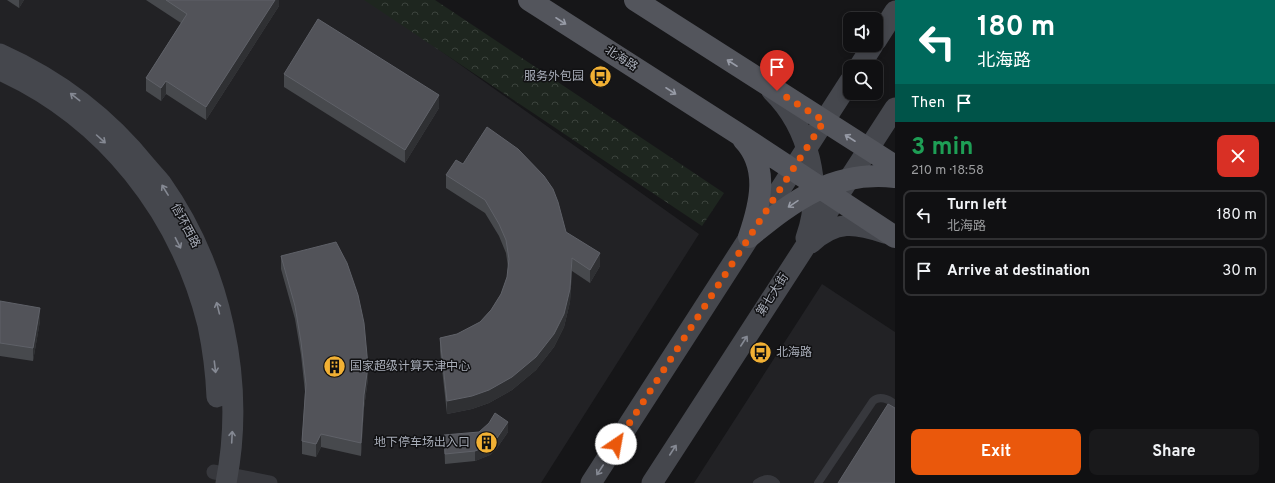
<!DOCTYPE html>
<html lang="en">
<head>
<meta charset="utf-8">
<style>
	:root { --surface:#101012; --page:#19191b; --text:#f1f3f6; --muted:#9c9d9f; --line:#303032; --accent:#ea580c }
	body { margin:0; font-family:Overpass,"Noto Sans SC",sans-serif; background:var(--page); color:var(--text); height:100vh; display:flex; flex-direction:column; font-size:15px; white-space:nowrap }
	* { box-sizing:border-box; margin:0 }
	p { font-size:13px; color:var(--muted) }
	.icon { flex:none; width:22px; height:22px; fill:none; stroke:currentColor; stroke-width:2; stroke-linecap:round; stroke-linejoin:round }
	.map { position:relative; flex:1; overflow:hidden }
	.drawer { display:flex; flex-direction:column; background:var(--surface); width:380px }
	.drawer>* { flex:none }
	.top-card { background:#00695c; color:#fff; overflow:hidden }
	.fabs { position:absolute; left:843px; top:12px; display:grid; gap:8px }
	.fabs a { display:grid; place-items:center; width:40px; height:40px; border-radius:8px; background:var(--surface); box-shadow:0 2px 6px #0003,0 0 0 1px var(--line); font-size:20px }
	.pin { position:absolute; display:grid; place-items:center; width:34px; height:34px; color:#fff; margin:-41px -17px; border-radius:50% 50% 50% 0; rotate:-45deg; box-shadow:0 0 4px #0007 }
	.pin .icon { rotate:45deg }
	.me { position:absolute; width:44px; margin:-22px; rotate:33deg; stroke-linejoin:round; filter:drop-shadow(0 0 3px #0008) }
	.turn { display:flex; align-items:center; gap:14px; height:84px; padding:0 16px; font-size:18px }
	.turn .icon { width:52px; height:52px; stroke-width:2.5 }
	.turn b { display:block; font-size:28px; line-height:34px }
	.then { display:flex; align-items:center; height:38px; padding:0 16px; background:#0003; gap:8px; font-size:15px }
	.round { display:grid; place-items:center; flex:none; width:42px; height:42px; border-radius:8px; background:var(--page) }
	.summary { display:flex; align-items:center; justify-content:space-between; height:68px; padding:0 16px }
	h1 { font-size:24px; font-weight:700; line-height:30px; color:#1e9e55 }
	.cta { display:flex; gap:8px; margin-top:auto; padding:8px 16px }
	.cta a { flex:1; height:46px; border-radius:8px; background:var(--accent); color:#fff; font-size:16px; font-weight:700; line-height:46px; text-align:center }
	.cta a+a { background:var(--page); color:var(--text) }
	ul { padding:0; list-style:none }
	li { display:flex; align-items:center; gap:12px; height:50px; margin:0 8px 6px; padding:0 8px; border:2px solid var(--line); border-radius:8px }
	li div { flex:1 }
	li b { display:block; font-size:15px }
	li em { font-style:normal }
	main { display:flex; flex:1; min-height:0 }
	.map>svg:first-child { display:block }
</style>
</head>
<body>
<main>
<div class="map">
<svg width="895" height="483" viewBox="0 0 895 483">
	<defs>
		<pattern id="forest-crowns" width="20" height="18" patternUnits="userSpaceOnUse"><rect width="20" height="18" fill="#1e261f"/><path d="M2 6a3 3 0 1 1 6 0M12 15a3 3 0 1 1 6 0" fill="none" stroke="#3c433d"/></pattern>
	</defs>
	<rect width="100%" height="100%" fill="#161618"/>
	<!-- built -->
	<path fill="#222225" d="M 0,0 L 369,0 L 699,234 L 541,483 L 0,483 Z
		M 822,284 L 895,332 L 895,483 L 694,483 Z"/>
	<!-- forest -->
	<path fill="url(#forest-crowns)" d="M 364,0 L 435,0 L 724,193 L 702,226 Z"/>
	<g fill="none" stroke-linecap="round" stroke-linejoin="round">
		<!-- lane -->
		<path stroke="#37383d" stroke-width="8" d="M 757,483 C 763,479 770,477 776,483
			M 818,483 L 873,401 C 880,395 888,399 895,404"/>
		<!-- street -->
		<path stroke="#37383d" stroke-width="15" d="M 214,472 L 270,483"/>
		<!-- secondary -->
		<path stroke="#45474d" stroke-width="21" d="M 876,41 L 895,11
			M 0,54 C 58,80 108,118 147,167 C 152,173 157,178 161,183 C 221,268 246,381 226,483
			M 859,67 L 873,45
			M 0,70 C 106,118 180,213 208,325 C 213,349 216,373 217,397
			M 772,91 C 809,127 824,188 806,238
			M 811,243 C 836,220 855,223 885,233
			M 591,483 L 850,81
			M 652,483 L 895,108"/>
		<!-- primary -->
		<path stroke="#53555c" stroke-width="22" d="M 529,0 L 737,133 L 895,237
			M 635,0 L 895,166
			M 743,139 C 770,167 760,205 749,237
			M 749,237 C 794,200 834,170 895,177"/>
	</g>
	<!-- wall -->
	<path fill="#47494d" d="M 7,0 L 24,0 L 19,8 Z
		M 146,0 L 279,0 L 279,6 L 206,120 L 166,94 L 161,101 L 146,91 L 146,78 L 181,23 Z
		M 284,74 L 439,108 L 405,163 L 284,87 Z
		M 446,175 L 566,232 L 600,266 L 590,283 L 572,271 L 570,302 L 564,327 L 554,347 L 536,370 L 512,390 L 489,403 L 472,409 L 447,414 L 440,351 L 440,338 L 457,334 L 480,322 L 491,310 L 501,294 L 507,277 L 508,267 L 506,253 L 499,236 L 485,213 L 446,188 Z
		M 281,256 L 368,379 L 364,408 L 361,456 L 321,447 L 316,457 L 302,454 L 302,441 L 305,392 L 301,355 L 295,319 L 281,269 Z
		M 0,301 L 40,321 L 33,361 L 0,356 Z
		M 508,432 L 497,448 L 490,455 L 475,461 L 445,464 L 444,435 Z"/>
	<!-- shaded-wall -->
	<path fill="#2f3033" d="M 19,0 L 24,0 L 19,8 Z
		M 275,0 L 279,0 L 279,6 L 206,120 L 206,107 Z
		M 166,81 L 166,94 L 161,101 L 161,88 Z
		M 439,95 L 439,108 L 405,163 L 405,150 Z
		M 600,253 L 600,266 L 590,283 L 590,270 Z
		M 572,258 L 572,271 L 570,302 L 564,327 L 554,347 L 536,370 L 512,390 L 489,403 L 472,409 L 447,414 L 447,401 Z
		M 40,308 L 40,321 L 33,361 L 33,348 Z
		M 368,366 L 368,379 L 364,408 L 361,456 L 361,443 L 364,395 Z
		M 508,422 L 508,432 L 497,448 L 490,455 L 475,461 L 475,451 Z
		M 321,434 L 321,447 L 316,457 L 316,444 Z"/>
	<!-- building -->
	<path fill="#525359" stroke="#5f6168" d="M 166,0 L 275,0 L 206,107 L 166,81 L 161,88 L 146,78 L 187,14 Z
		M 318,19 L 439,95 L 405,150 L 284,74 Z
		M 487,127 L 518,149 L 544,176 L 553,189 L 558,202 L 566,232 L 600,253 L 590,270 L 572,258 L 570,289 L 564,314 L 554,334 L 536,357 L 512,377 L 489,390 L 472,396 L 447,401 L 440,338 L 457,334 L 480,322 L 491,310 L 501,294 L 507,277 L 509,259 L 506,240 L 499,224 L 485,200 L 446,175 L 456,160 L 463,164 Z
		M 336,242 L 347,263 L 358,295 L 364,323 L 368,366 L 364,395 L 361,443 L 321,434 L 316,444 L 302,441 L 306,384 L 301,342 L 295,306 L 281,256 Z
		M 0,301 L 40,308 L 33,348 L 0,343 Z
		M 888,404 L 895,408 L 895,483 L 838,483 Z
		M 495,413 L 508,422 L 497,438 L 490,445 L 475,451 L 445,454 L 444,435 L 479,432 L 489,423 Z"/>
	<!-- one-way arrows -->
	<defs><path id="oneway-shaft" d="M-6 0H5M1.5-3L5.5 0L1.5 3" fill="none" stroke-width="1.6" stroke-linecap="round" stroke-linejoin="round"/></defs>
	<g stroke="#979ba6">
		<use href="#oneway-shaft" transform="translate(561 21) rotate(33)"/>
		<use href="#oneway-shaft" transform="translate(732 63) rotate(-147)"/>
		<use href="#oneway-shaft" transform="translate(671 91) rotate(33)"/>
		<use href="#oneway-shaft" transform="translate(850 138) rotate(-147)"/>
		<use href="#oneway-shaft" transform="translate(793 204) rotate(146)"/>
	</g>
	<g stroke="#858993">
		<use href="#oneway-shaft" transform="translate(75 97) rotate(-142)"/>
		<use href="#oneway-shaft" transform="translate(101 139) rotate(42)"/>
		<use href="#oneway-shaft" transform="translate(165 190) rotate(-122)"/>
		<use href="#oneway-shaft" transform="translate(178 243) rotate(63)"/>
		<use href="#oneway-shaft" transform="translate(218 308) rotate(-104)"/>
		<use href="#oneway-shaft" transform="translate(744 341) rotate(-57)"/>
		<use href="#oneway-shaft" transform="translate(215 367) rotate(83)"/>
		<use href="#oneway-shaft" transform="translate(232 437) rotate(-87)"/>
		<use href="#oneway-shaft" transform="translate(673 450) rotate(-57)"/>
		<use href="#oneway-shaft" transform="translate(600 470) rotate(123)"/>
	</g>
	<g fill="none" stroke-linecap="round" stroke-linejoin="round">
		<!-- route -->
		<path stroke="#ea580c" stroke-width="7" stroke-dasharray="0 12.6" d="M 616,444 L 824,121 L 777,91"/>
	</g>
	<!-- icons -->
	<defs>
		<symbol id="bus-disc" viewBox="-11 -11 22 22"><circle r="9.5" fill="#f2b134" stroke="#111113"/><path d="M-5-6H5V4H4V6H2V4H-2V6H-4V4H-5ZM-3.5-4V0h7V-4ZM-3.5 1.2v1.5H-2V1.2ZM2 1.2v1.5H3.5V1.2Z" fill="#111"/></symbol>
		<symbol id="building-disc" viewBox="-11 -11 22 22"><circle r="9.5" fill="#f2b134" stroke="#111113"/><path d="M-4-6H4V6H1V3H-1V6H-4ZM-2.5-4.3h1.7v1.8h-1.7ZM.8-4.3h1.7v1.8H.8ZM-2.5-1h1.7V.8h-1.7ZM.8-1h1.7V.8H.8Z" fill="#111"/></symbol>
	</defs>
	<g fill-rule="evenodd">
		<use href="#bus-disc" x="588" y="64" width="25" height="25"/>
		<use href="#bus-disc" x="748" y="340" width="25" height="25"/>
		<use href="#building-disc" x="322" y="354" width="25" height="25"/>
		<use href="#building-disc" x="474" y="430" width="25" height="25"/>
	</g>
	<g text-anchor="middle" dominant-baseline="central" stroke-width="3" stroke-linejoin="round" paint-order="stroke">
		<!-- street labels -->
		<g font-size="12" fill="#a8adb8" stroke="#111113">
			<text transform="translate(621 59) rotate(33)">北海路</text>
			<text transform="translate(185 226) rotate(62)">信环西路</text>
			<text transform="translate(773 295) rotate(-57)">第七大街</text>
		</g>
		<!-- poi labels -->
		<g font-size="12" fill="#a8adb8" stroke="#111113" text-anchor="end">
			<text x="584" y="77">服务外包园</text>
			<text x="776" y="353" text-anchor="start">北海路</text>
			<text x="350" y="367" text-anchor="start">国家超级计算天津中心</text>
			<text x="470" y="443">地下停车场出入口</text>
		</g>
	</g>
</svg>
<div class="fabs">
<a><svg class="icon" aria-label="sound" viewBox="0 0 24 24"><path d="M4 9h4l5-4v14l-5-4H4zM17 9q2 3 0 6"/></svg></a>
<a><svg class="icon" aria-label="search" viewBox="0 0 24 24"><circle cx="10" cy="10" r="6"/><path d="M15 15l6 6"/></svg></a>
</div>
<div class="pin" style="left:777px;top:91px;background:#d93025"><svg class="icon" aria-label="arrive" viewBox="0 0 24 24"><path d="M6 21V4h12l-3 4 3 4H6"/></svg></div>
<svg class="me" style="left:616px;top:444px" viewBox="-20 -20 40 40"><circle r="19" fill="#fff"/><path d="M0-13L10 11 0 6-10 11z" fill="#ea580c"/></svg>
</div>
<section class="drawer">
<div class="top-card">
<div class="turn"><svg class="icon" aria-label="left" viewBox="0 0 24 24"><path d="M17 20v-9H6M10 6l-5 5 5 5"/></svg><div><b>180 m</b>北海路</div></div>
<div class="then">Then<svg class="icon" aria-label="arrive" viewBox="0 0 24 24"><path d="M6 21V4h12l-3 4 3 4H6"/></svg></div>
</div>
<div class="summary"><div><h1>3 min</h1><p>210 m · 18:58</p></div><a class="round" style="background:#d93025;color:#fff"><svg class="icon" aria-label="close" viewBox="0 0 24 24"><path d="M6 6l12 12M18 6L6 18"/></svg></a></div>
<ul>
<li><svg class="icon" aria-label="left" viewBox="0 0 24 24"><path d="M17 20v-9H6M10 6l-5 5 5 5"/></svg><div><b>Turn left</b><p>北海路</p></div><em>180 m</em></li>
<li><svg class="icon" aria-label="arrive" viewBox="0 0 24 24"><path d="M6 21V4h12l-3 4 3 4H6"/></svg><div><b>Arrive at destination</b></div><em>30 m</em></li>
</ul>
<div class="cta"><a>Exit</a><a>Share</a></div>
</section>
</main>
</body>
</html>
